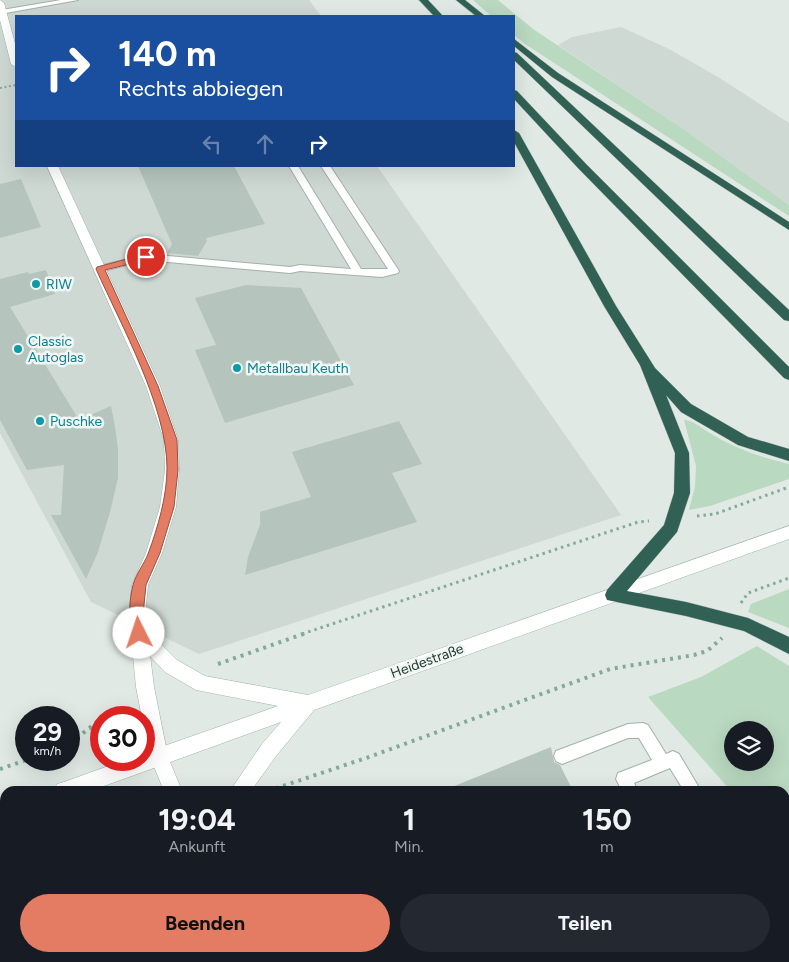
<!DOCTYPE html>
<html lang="de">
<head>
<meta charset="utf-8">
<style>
	:root { --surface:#171b24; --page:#242831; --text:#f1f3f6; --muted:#9ea1a6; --accent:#e47c63 }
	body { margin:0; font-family:Figtree,sans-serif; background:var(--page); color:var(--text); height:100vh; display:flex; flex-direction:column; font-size:19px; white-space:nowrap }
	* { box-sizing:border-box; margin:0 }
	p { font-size:16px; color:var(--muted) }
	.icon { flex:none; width:28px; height:28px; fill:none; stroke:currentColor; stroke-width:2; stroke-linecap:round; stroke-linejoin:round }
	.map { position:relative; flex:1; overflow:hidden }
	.drawer { position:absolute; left:0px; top:786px; width:790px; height:176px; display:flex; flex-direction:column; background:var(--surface); border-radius:15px 15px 0 0; box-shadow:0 5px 20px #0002 }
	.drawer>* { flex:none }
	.guide { position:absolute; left:15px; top:15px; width:500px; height:152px; border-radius:0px; box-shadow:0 5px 20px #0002; background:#1a4fa0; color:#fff; overflow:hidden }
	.tools { position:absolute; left:724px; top:721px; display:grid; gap:10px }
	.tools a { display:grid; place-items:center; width:50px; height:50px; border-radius:50%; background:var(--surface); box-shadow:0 5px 20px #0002; font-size:25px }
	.speed { position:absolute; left:15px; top:706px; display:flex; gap:10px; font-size:25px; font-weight:700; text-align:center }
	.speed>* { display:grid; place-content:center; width:65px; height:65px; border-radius:50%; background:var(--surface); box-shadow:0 5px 20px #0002; line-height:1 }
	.speed small { font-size:12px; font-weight:400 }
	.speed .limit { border:8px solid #d22; background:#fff; color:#111 }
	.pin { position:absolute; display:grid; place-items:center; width:42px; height:42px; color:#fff; margin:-21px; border:2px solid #fff; border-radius:50%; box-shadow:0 1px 5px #0007 }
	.me { position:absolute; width:55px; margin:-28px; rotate:356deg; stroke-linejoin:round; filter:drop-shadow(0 0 4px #0008) }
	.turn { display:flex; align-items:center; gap:18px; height:105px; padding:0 20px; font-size:22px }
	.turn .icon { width:65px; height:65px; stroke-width:2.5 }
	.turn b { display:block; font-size:35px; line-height:42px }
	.lanes { display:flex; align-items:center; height:48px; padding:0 20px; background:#0003; justify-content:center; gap:25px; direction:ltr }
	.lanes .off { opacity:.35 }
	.eta { display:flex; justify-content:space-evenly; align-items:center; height:85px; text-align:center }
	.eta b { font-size:30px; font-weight:700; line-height:35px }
	.cta { display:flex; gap:10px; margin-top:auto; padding:10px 20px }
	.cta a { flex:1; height:58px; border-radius:30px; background:var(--accent); color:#111; font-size:20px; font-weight:700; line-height:58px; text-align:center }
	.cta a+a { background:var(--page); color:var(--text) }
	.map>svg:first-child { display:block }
</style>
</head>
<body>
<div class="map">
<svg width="789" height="962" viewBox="0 0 789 962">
	<rect width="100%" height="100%" fill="#e0e9e4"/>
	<!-- built -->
	<path fill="#ced9d3" d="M 0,0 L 309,0 L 321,16 L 16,16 L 16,166 L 377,166 L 621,515 L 199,654 L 91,602 L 0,433 Z
		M 621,27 L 669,49 L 718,77 L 789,123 L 789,205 L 682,128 L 558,45 L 572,37 Z
		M 5,904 L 5,958 L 201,958 L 202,961 L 0,962 L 0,906 Z"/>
	<!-- green -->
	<path fill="#bad9c1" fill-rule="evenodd" d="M 473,0 L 498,0 L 533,29 L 682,128 L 789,205 L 789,216 L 525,44 L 514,35 L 514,16 L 491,16 Z
		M 684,420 C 693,420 701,428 708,432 C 732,447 762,458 789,464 L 789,479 L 710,506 L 689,510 L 695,486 L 696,466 Z
		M 789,589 L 789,628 L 748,612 L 751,604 Z
		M 757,646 L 789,666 L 789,838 L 785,838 L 785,791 L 731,791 L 648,697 L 701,677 ZM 732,730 L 765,730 L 765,762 L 732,762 Z"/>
	<!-- building -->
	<path fill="#b5c4bd" d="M 138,166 L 234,166 L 265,224 L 206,238 L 207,241 L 198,256 L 167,253 L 172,244 Z
		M 21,179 L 41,227 L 0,238 L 0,184 Z
		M 46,270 L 55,294 L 10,307 L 79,420 L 111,406 L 115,427 L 118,449 L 118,478 L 110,512 L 98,552 L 86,579 L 51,515 L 61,515 L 64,465 L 27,470 L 0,420 L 0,279 L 28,272 L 29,274 Z
		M 246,285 L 301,288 L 354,385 L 225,423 L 195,350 L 216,345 L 195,298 Z
		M 399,421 L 422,464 L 392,473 L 417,522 L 245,575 L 248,557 L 260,525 L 260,512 L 311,497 L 292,452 Z
		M 551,747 L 554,762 L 560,765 L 573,791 L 442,791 Z"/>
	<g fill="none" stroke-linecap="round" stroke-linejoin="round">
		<defs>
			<path id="lane" d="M 61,0 L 78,0 L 0,14 L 0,10 L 2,10 Z
				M 289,166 L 298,166 L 361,269 L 388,269 L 321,166 L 330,166 L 399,271 L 398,273 L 382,277 L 300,271 L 290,273 L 146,260 L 100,272 L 95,269 L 96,267 L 146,254 L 290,267 L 300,265 L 351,269 Z
				M 643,723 L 648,725 L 666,754 L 673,751 L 679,754 L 701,791 L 684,791 L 670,768 L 634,783 L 638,791 L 622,791 L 616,779 L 618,773 L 652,760 L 639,738 L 628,738 L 562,764 L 556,761 L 554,756 L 556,751 L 628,724 Z
				M 785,889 L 789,891 L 789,913 L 785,911 Z
				M 715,958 L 734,958 L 736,962 L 717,962 Z"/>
			<path id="street" d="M 0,0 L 4,3 L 16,47 L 16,67 L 11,64 L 0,20 Z
				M 47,166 L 58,166 L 160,386 L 178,440 L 179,470 L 176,507 L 162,553 L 148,585 L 145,615 L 154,687 L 168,757 L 182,791 L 164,791 L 150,757 L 144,718 L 142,718 L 136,687 L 129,615 L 132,585 L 146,553 L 160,507 L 165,470 L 164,440 L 146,386 Z
				M 240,958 L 262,958 L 264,962 L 242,962 Z"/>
			<path id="secondary" d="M 789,526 L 789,539 L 314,710 L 276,756 L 251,791 L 230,791 L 262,744 L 281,722 L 90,791 L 54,791 L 57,784 L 64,782 L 125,760 L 144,760 L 144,753 L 278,706 L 196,690 L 165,672 L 133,638 L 130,633 L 133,628 L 139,625 L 145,628 L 177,660 L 205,676 L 308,695 Z
				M 5,803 L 5,823 L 0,824 L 0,804 Z
				M 5,832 L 5,852 L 0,853 L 0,833 Z"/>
			<path id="highway" d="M 419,0 L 428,0 L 443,16 L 434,16 Z
				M 456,0 L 465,0 L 485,16 L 476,16 Z
				M 514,39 L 558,73 L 789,222 L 789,230 L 552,77 L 514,46 Z
				M 514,52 L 517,53 L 789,310 L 789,321 L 784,320 L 514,60 Z
				M 514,90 L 517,91 L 586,164 L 789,367 L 789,380 L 784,378 L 578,168 L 514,99 Z
				M 514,130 L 519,133 L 616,306 L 655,368 L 691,404 L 748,437 L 789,449 L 789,461 L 738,445 L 681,412 L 666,395 L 689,453 L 690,493 L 677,532 L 627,591 L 686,602 L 748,618 L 789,637 L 789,654 L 744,631 L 686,616 L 607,600 L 605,595 L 607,590 L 664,525 L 674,493 L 675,453 L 640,365 L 604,306 L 514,142 Z"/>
		</defs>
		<!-- lane casing -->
		<use href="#lane" stroke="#a3b0ab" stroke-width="2"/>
		<!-- street casing -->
		<use href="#street" stroke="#a3b0ab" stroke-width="1"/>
		<!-- secondary casing -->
		<use href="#secondary" stroke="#a0b4ac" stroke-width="1"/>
		<!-- highway casing -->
		<use href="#highway" stroke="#bdc3c1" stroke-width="1"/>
		<!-- path-far2 -->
		<path stroke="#83aa9c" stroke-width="2" stroke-dasharray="2 2.5" stroke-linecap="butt" d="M 0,88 L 16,85"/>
		<!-- path-far1 -->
		<path stroke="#83aa9c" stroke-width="3" stroke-dasharray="2.5 4" stroke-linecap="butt" d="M 697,516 L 715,514 L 789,487
			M 741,603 L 748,593 L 789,578
			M 302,634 L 638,522 L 649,521"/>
		<!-- path -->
		<path stroke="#83aa9c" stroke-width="4" stroke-dasharray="3 5" stroke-linecap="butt" d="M 218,664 L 306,633
			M 104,718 L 128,709
			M 91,727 L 98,756
			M 69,741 L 78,737 L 101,719
			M 0,769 L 26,760
			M 268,791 L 366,758 L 610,669 L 694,655 L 707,651 L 722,638
			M 0,894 L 5,893"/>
		<!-- lane -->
		<use href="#lane" fill="#fff" fill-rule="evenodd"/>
		<!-- street -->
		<use href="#street" fill="#fff" fill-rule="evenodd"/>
		<!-- secondary -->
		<use href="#secondary" fill="#fff" fill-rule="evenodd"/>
		<!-- highway -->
		<use href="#highway" fill="#316155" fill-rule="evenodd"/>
	</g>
	<!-- route -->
	<path fill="#e47c63" stroke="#945140" d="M 146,254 L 151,257 L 150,259 L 105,270 L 158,386 L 177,440 L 178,470 L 174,507 L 160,553 L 146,585 L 143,615 L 145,633 L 143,637 L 139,639 L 134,637 C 128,623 129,600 133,585 C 136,574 144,564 148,554 C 158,527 167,496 167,468 C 167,407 121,325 96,269 L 97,267 Z"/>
	<!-- markers -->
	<g fill="#0f9aa8" stroke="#f0f6f3" stroke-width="2">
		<circle cx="36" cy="284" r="5"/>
		<circle cx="18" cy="349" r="5"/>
		<circle cx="237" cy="368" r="5"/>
		<circle cx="40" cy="421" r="5"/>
	</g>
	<g text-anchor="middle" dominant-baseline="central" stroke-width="5" stroke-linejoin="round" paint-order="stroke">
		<!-- culture labels -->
		<g font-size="14" fill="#0d838f" stroke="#f0f6f3" text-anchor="start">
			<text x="46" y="284">RIW</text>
			<text x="28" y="341">Classic<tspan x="28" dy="16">Autoglas</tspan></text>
			<text x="247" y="368">Metallbau Keuth</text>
			<text x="50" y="421">Puschke</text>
		</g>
		<!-- street labels -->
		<g font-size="14" fill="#223831" stroke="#f0f6f3">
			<text transform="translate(427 661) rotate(-20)">Heidestraße</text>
		</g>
	</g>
</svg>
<div class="tools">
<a><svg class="icon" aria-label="layers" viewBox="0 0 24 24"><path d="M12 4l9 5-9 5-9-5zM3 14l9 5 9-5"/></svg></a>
</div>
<div class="speed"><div>29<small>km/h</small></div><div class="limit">30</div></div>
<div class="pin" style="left:146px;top:257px;background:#d93025"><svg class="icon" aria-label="arrive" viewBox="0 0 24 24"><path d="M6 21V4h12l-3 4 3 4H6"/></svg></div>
<svg class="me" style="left:139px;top:633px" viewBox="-20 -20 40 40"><circle r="19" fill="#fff"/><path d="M0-13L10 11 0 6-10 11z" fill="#e47c63"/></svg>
<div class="guide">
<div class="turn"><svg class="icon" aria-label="right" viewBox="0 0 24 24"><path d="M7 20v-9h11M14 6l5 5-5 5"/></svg><div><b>140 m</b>Rechts abbiegen</div></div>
<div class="lanes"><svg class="icon off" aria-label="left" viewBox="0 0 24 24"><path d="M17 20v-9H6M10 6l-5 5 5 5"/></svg><svg class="icon off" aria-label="ahead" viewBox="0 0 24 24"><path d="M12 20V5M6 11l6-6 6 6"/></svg><svg class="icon" aria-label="right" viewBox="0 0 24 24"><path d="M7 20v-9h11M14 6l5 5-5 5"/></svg></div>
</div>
<section class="drawer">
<div class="eta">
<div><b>19:04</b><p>Ankunft</p></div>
<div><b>1</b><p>Min.</p></div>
<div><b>150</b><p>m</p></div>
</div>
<div class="cta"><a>Beenden</a><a>Teilen</a></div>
</section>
</div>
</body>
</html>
